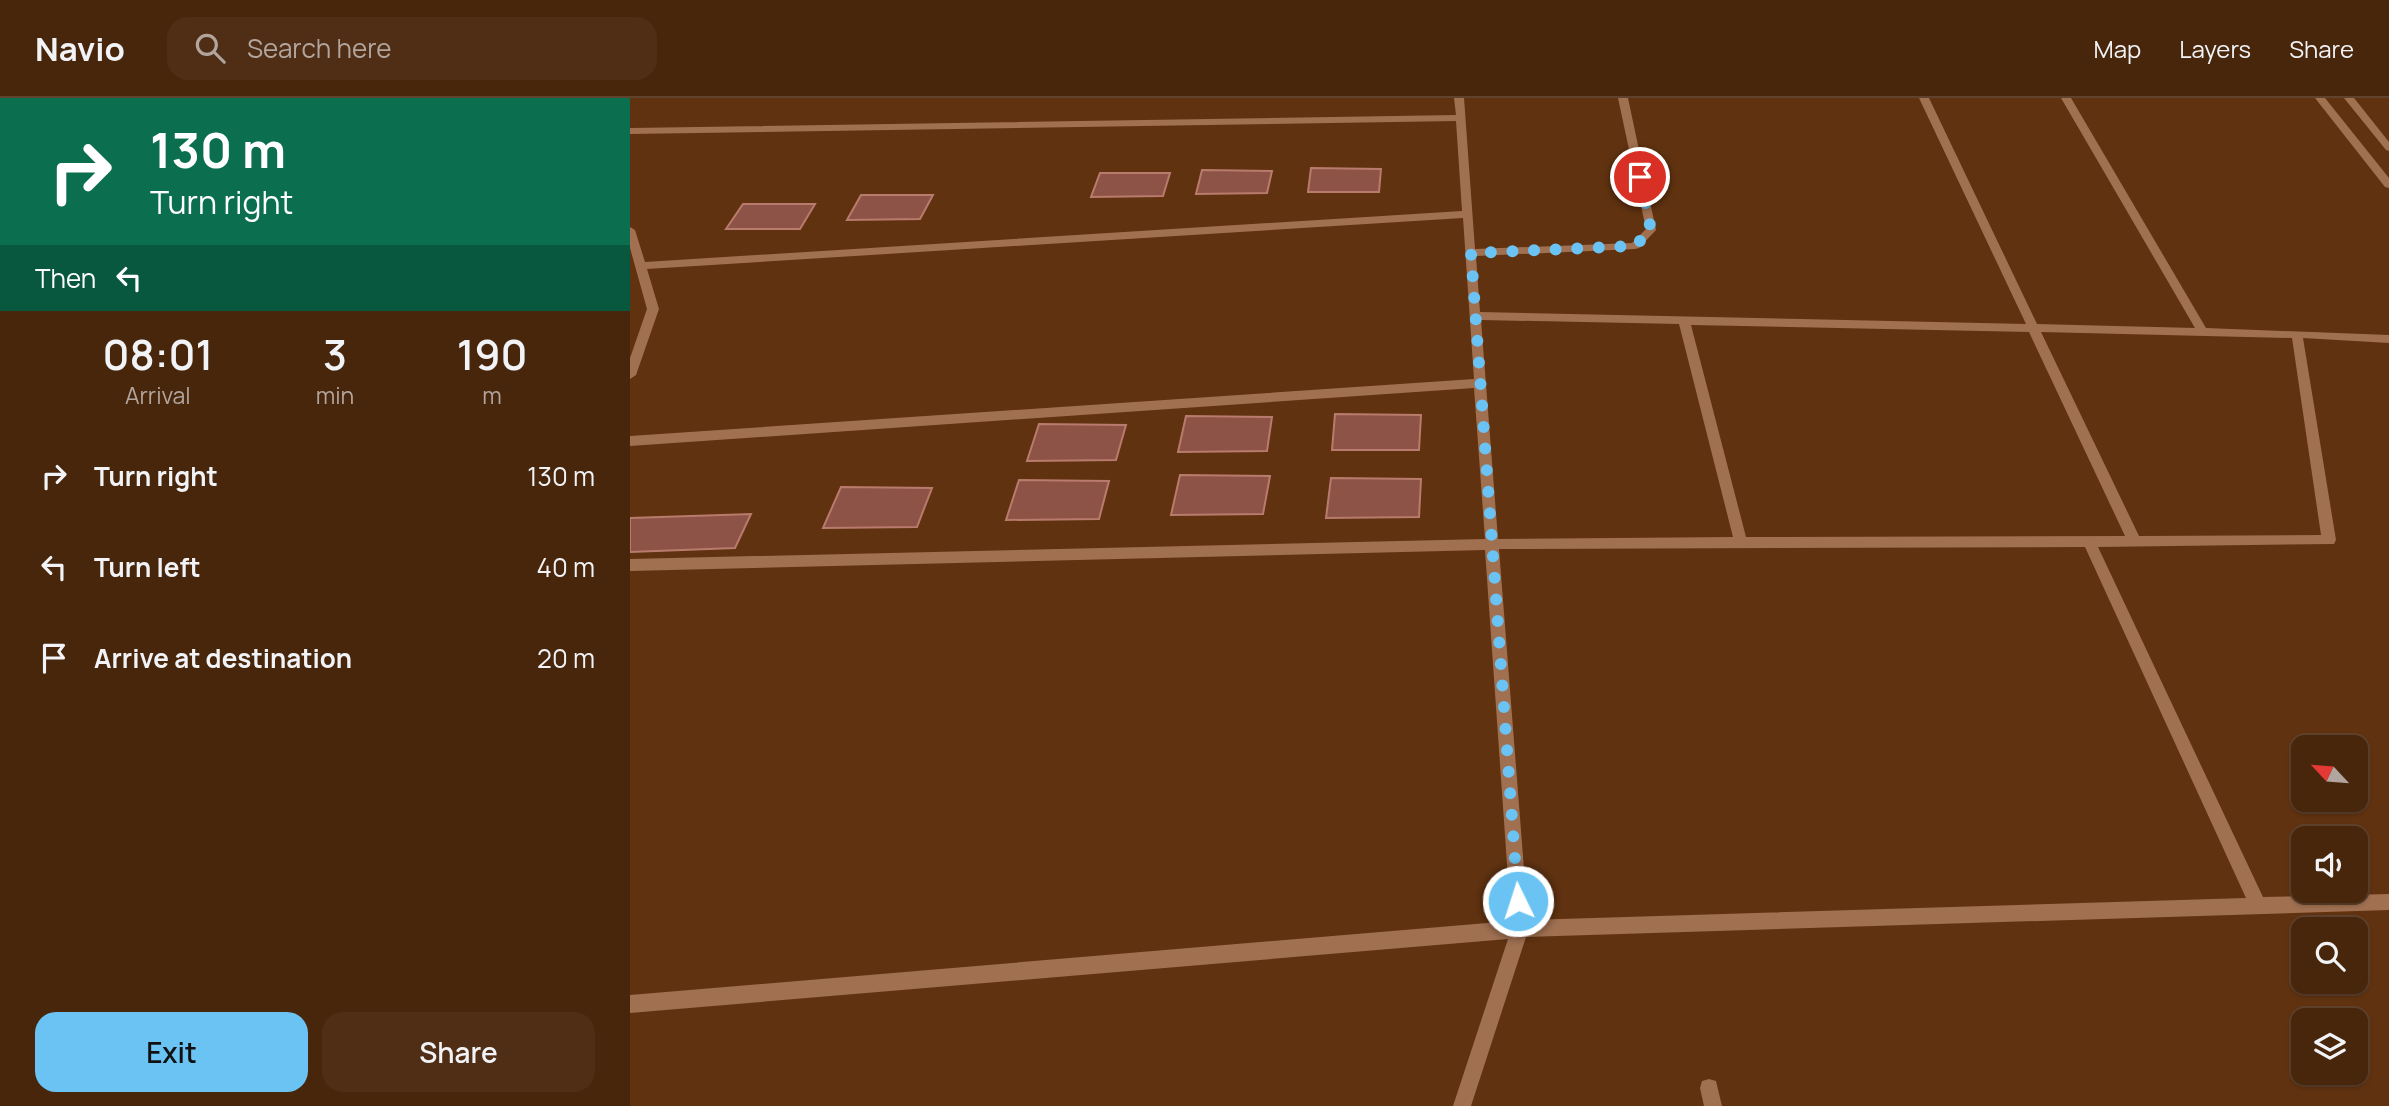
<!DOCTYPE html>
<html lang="en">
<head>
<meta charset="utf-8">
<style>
	:root { --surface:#48260c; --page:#4f2e15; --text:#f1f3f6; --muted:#b1a59d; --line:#60432d; --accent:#6ac3f2 }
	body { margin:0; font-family:Manrope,sans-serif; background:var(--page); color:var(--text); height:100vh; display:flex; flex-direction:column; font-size:26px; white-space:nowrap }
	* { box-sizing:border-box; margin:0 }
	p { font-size:23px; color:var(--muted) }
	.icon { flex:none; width:38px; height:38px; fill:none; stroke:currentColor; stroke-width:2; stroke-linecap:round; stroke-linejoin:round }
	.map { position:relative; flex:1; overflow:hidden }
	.panel { display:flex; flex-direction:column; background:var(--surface); width:630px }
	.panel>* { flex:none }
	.hud { background:#0b6e4f; color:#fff; overflow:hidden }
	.needle { width:46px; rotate:296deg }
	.buttons { position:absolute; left:1661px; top:637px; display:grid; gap:14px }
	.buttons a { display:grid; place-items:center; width:77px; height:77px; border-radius:14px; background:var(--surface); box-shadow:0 2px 5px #0004,0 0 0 2px var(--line); font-size:35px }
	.pin { position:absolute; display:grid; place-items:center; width:60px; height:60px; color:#fff; margin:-30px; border:4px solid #fff; border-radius:50%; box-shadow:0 2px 7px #0007 }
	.me { position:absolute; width:77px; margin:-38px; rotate:356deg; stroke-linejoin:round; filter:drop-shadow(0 0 5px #0008) }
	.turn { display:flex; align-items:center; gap:24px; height:147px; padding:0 35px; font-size:32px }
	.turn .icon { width:91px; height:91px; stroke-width:2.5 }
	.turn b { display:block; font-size:49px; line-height:60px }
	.then { display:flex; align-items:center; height:66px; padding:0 35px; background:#0003; gap:14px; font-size:26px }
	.eta { display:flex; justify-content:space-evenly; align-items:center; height:119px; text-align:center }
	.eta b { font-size:42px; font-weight:600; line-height:49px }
	.primary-button { display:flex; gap:14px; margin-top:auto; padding:14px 35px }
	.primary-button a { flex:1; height:80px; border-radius:21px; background:var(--accent); color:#111; font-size:28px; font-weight:600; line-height:80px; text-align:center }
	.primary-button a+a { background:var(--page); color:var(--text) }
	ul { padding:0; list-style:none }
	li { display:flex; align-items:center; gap:21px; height:91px; padding:0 35px }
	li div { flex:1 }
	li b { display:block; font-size:26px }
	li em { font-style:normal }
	header { display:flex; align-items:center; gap:42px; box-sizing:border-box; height:98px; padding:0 35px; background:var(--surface); border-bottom:2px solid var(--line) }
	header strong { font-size:33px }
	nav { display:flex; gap:38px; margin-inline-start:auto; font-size:24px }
	.search { width:490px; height:63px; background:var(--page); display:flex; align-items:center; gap:18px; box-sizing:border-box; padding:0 24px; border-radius:21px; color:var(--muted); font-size:26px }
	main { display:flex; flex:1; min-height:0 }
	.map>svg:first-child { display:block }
</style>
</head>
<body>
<header>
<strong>Navio</strong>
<div class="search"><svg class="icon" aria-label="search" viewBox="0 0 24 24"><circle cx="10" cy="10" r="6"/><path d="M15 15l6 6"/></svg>Search here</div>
<nav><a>Map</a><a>Layers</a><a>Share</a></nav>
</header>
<main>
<section class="panel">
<div class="hud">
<div class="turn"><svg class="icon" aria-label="right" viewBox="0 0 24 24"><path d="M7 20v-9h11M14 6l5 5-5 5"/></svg><div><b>130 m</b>Turn right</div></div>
<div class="then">Then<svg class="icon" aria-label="left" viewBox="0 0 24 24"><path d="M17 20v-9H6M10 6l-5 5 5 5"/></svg></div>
</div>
<div class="eta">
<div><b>08:01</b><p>Arrival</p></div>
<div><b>3</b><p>min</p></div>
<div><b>190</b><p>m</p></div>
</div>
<ul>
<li><svg class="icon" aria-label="right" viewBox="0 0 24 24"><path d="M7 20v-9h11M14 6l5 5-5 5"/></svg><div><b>Turn right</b></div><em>130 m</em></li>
<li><svg class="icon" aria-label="left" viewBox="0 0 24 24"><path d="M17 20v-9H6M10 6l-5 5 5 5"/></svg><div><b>Turn left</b></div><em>40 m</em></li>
<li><svg class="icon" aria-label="arrive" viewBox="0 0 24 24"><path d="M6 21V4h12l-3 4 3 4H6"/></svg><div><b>Arrive at destination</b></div><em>20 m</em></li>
</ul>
<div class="primary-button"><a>Exit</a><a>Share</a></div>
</section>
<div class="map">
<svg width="1759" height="1008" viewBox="0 0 1759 1008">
	<rect width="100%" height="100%" fill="#603210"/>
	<!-- building -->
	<path fill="#8d5346" stroke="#b97b6d" stroke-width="2" d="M 681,70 L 751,71 L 749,94 L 678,94 Z
		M 572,72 L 642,73 L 637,95 L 566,96 Z
		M 470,75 L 540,75 L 533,98 L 461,99 Z
		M 231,97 L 303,97 L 290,121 L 217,122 Z
		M 113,106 L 185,106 L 170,131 L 96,131 Z
		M 705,316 L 791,317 L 789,352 L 702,352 Z
		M 556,318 L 642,319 L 637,353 L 548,354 Z
		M 409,326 L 496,327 L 486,362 L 397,363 Z
		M 550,377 L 640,378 L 633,416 L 541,417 Z
		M 701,380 L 791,381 L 789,419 L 696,420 Z
		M 389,382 L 479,383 L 469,421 L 376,422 Z
		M 211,389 L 302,390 L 287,429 L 193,430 Z
		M 121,416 L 105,450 L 0,454 L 0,420 Z"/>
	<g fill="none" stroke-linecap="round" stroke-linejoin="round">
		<!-- minor -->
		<path fill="#a07051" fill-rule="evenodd" d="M 824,0 L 834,0 L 845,151 L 1002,145 L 1016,131 L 988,0 L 998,0 L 1026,132 L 1009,150 L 1005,151 L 846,158 L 850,214 L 1396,226 L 1289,0 L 1299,0 L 1407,226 L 1565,230 L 1431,0 L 1441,0 L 1576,230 L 1759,237 L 1759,245 L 1673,240 L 1706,442 L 1704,446 L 1468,449 L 1633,799 L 1759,796 L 1759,812 L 896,839 L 841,1008 L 823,1008 L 878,841 L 0,915 L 0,897 L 881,823 L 855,452 L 0,473 L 0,461 L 855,441 L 844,290 L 0,348 L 0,338 L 844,281 L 833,120 L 17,171 L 29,211 L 6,277 L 0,281 L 0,260 L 17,211 L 0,150 L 0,129 L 5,132 L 15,164 L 832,113 L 826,23 L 0,36 L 0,30 L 826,17 ZM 851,222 L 1049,226 L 1103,439 L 868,441 ZM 1061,227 L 1399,234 L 1495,438 L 1116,439 ZM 1411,234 L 1662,240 L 1691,437 L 1509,438 ZM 1455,449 L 1616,800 L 898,822 L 869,451 Z
			M 1079,981 L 1086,983 L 1092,1008 L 1074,1008 L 1070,990 L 1072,983 Z"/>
		<!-- tertiary -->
		<path fill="#a07051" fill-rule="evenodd" d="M 1685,0 L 1695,0 L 1759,80 L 1759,90 L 1755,89 Z
			M 1714,0 L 1724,0 L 1759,44 L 1759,53 L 1756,52 Z"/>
	</g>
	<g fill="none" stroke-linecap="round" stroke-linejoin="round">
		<!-- route -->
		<path stroke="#6ac3f2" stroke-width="12" stroke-dasharray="0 21.6" d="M 888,803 L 841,155 L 1005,148 L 1021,132 L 1010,79"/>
	</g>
</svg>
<div class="buttons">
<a><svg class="needle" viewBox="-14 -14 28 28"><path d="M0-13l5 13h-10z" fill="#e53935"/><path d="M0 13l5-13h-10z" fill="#b1a59d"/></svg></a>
<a><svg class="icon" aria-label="sound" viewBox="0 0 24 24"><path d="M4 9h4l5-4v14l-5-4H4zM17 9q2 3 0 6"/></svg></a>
<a><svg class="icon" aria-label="search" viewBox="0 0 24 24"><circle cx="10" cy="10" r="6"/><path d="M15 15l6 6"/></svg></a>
<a><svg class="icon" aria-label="layers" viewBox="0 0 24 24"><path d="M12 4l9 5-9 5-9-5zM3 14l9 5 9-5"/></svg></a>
</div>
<div class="pin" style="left:1010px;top:79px;background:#d93025"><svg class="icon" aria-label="arrive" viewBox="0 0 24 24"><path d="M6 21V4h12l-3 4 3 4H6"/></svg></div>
<svg class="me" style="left:888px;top:803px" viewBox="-20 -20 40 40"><circle r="17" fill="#6ac3f2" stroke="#fff" stroke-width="3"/><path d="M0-11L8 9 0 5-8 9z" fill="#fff"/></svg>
</div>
</main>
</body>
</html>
